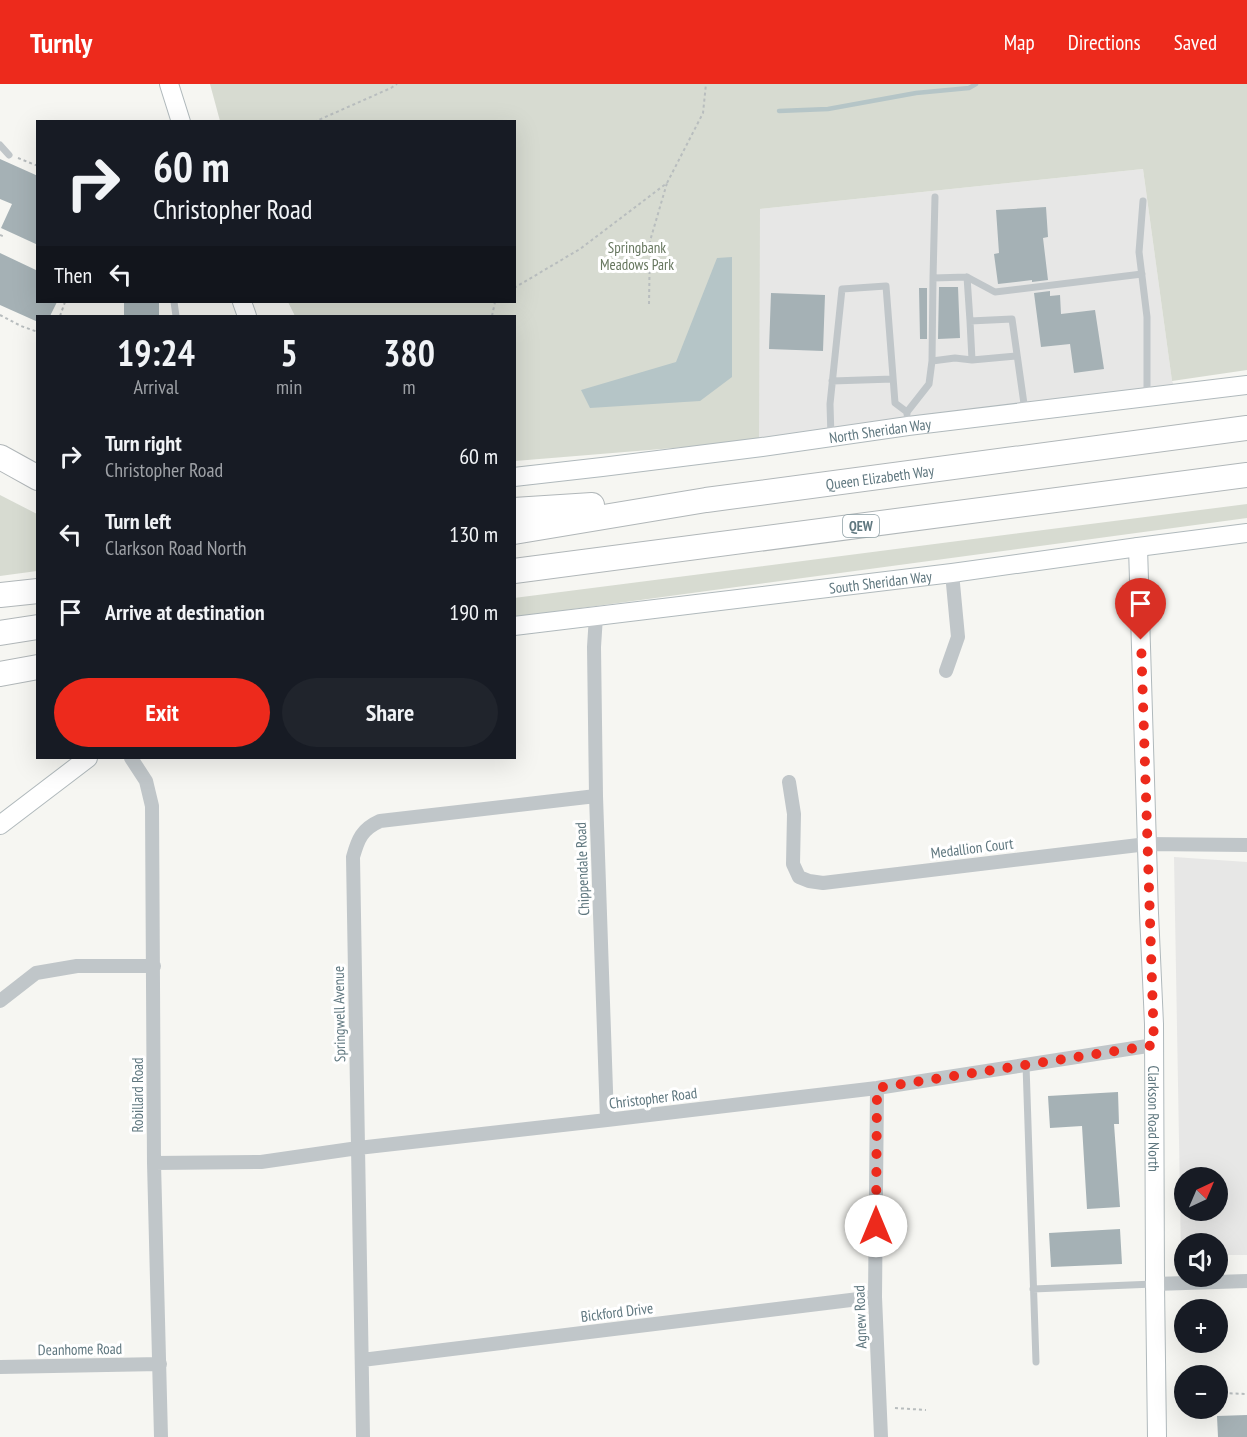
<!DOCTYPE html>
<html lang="en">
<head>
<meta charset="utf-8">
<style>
	:root { --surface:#171b24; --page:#20242c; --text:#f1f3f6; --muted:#9ea1a6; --accent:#ed2a1c }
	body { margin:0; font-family:"PT Sans Narrow",sans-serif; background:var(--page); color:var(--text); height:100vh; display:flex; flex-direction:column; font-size:22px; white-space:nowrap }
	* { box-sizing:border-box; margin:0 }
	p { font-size:20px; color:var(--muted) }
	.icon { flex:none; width:33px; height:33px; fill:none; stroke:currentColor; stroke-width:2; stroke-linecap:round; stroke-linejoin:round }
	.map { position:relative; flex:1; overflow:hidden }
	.details { position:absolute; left:36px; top:231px; width:480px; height:444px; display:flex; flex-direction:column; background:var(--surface); border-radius:0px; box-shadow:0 6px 24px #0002 }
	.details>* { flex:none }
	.hud { position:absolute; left:36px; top:36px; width:480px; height:183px; border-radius:0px; box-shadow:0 6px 24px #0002; background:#171b24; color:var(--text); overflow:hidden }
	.needle { width:39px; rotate:44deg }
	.tools { position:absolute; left:1174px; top:1083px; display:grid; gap:12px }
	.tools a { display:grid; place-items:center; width:54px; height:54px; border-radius:50%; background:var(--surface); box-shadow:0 6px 24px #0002; font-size:30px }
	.pin { position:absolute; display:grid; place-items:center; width:51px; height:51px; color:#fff; margin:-62px -26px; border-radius:50% 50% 50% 0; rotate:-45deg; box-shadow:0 0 6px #0007 }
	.pin .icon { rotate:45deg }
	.me { position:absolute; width:66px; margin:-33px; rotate:0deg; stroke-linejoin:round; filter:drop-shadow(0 0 4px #0008) }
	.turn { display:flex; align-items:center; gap:21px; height:126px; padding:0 18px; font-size:27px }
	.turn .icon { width:78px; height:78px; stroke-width:2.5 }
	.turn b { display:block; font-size:42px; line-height:51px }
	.then { display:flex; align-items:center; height:57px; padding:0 18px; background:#0003; gap:12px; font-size:22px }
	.eta { display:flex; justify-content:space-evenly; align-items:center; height:102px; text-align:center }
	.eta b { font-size:36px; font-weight:600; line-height:42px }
	.action { display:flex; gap:12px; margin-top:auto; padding:12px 18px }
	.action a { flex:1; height:69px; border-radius:36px; background:var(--accent); color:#fff; font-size:24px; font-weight:600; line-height:69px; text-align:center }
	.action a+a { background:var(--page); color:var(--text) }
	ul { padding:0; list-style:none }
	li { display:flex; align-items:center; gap:18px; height:78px; padding:0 18px }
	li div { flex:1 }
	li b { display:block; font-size:22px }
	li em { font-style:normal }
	header { display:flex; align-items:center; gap:36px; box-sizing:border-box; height:84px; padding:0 30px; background:var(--accent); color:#fff }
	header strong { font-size:28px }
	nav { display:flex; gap:33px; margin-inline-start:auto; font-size:21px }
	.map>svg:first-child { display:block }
</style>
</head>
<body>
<header>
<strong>Turnly</strong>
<nav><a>Map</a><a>Directions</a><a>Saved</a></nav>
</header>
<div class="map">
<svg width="1247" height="1353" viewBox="0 0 1247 1353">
	<rect width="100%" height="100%" fill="#f6f6f2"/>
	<!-- built -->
	<path fill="#e7e7e6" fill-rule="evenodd" d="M 1143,85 L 1172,297 L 1178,309 L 759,357 L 759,125 Z
		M 1174,773 L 1247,778 L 1247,1171 L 1218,1171 L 1218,1160 L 1185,1160 L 1185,1171 L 1181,1171 ZM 1185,1094 L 1218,1094 L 1218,1126 L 1185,1126 Z"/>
	<!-- green -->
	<path fill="#d7dbd1" d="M 210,0 L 1247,0 L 1247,286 L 1172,297 L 1143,85 L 760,125 L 759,357 L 515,377 L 514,232 L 295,232 L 288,218 L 514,218 L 514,38 L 220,37 Z
		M 0,411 L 37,430 L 37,487 L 0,492 Z
		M 1247,420 L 1247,434 L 515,533 L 514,514 Z"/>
	<!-- water -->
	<path fill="#b5c5c7" d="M 732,173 L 732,293 L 700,317 L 590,324 L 581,306 L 676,278 L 717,174 Z"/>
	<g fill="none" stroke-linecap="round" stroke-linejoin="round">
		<!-- stream -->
		<path stroke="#b5c5c7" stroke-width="4.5" d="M 779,27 L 828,25 L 916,9 L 969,4 L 976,0"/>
	</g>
	<!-- building -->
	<path fill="#a5b1b5" d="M 0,75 L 38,92 L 38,161 L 1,144 L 12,120 L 0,115 Z
		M 1046,123 L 1048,153 L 1043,154 L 1048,196 L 1032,198 L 1032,196 L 998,200 L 994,170 L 999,169 L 996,126 Z
		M 0,169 L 38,187 L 38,218 L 57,218 L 50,232 L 38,232 L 38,238 L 0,221 Z
		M 939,203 L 958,203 L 960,254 L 938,255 Z
		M 919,204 L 927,204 L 927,255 L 920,255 Z
		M 1050,207 L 1050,212 L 1060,211 L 1061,230 L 1095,226 L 1104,285 L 1074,289 L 1070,260 L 1041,263 L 1034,209 Z
		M 771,209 L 825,211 L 823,267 L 769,265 Z
		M 124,218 L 159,218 L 159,232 L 124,232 Z
		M 1118,1008 L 1119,1040 L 1114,1040 L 1120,1123 L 1087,1125 L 1082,1042 L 1050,1044 L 1048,1012 Z
		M 1120,1145 L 1122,1180 L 1051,1183 L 1049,1149 Z
		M 1247,1331 L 1247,1353 L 1218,1353 L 1217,1332 Z"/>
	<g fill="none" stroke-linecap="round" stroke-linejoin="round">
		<defs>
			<g id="secondary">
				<path d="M 169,0 L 181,38"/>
				<path d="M 242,218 L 247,232"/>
				<path id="s1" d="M 514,393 L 602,383 L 762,363 L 908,342 L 1247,301"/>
				<path id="s2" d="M 1138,463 L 1149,829 L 1154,940 L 1155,1200 L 1157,1353"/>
				<path id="s3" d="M 514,542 L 952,489 L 1138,463 L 1247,449"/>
				<path d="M 0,741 L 88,674"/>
			</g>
			<g id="highway">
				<path d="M 0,373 L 38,394"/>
				<path d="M 514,426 L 592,421"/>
				<path id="s4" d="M 514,448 L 706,416 L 1247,344"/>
				<path d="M 514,487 L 1247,391"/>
				<path d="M 0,511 L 38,507"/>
				<path d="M 0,549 L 38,543"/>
				<path d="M 0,590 L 38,583"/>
			</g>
		</defs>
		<!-- secondary casing -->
		<use href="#secondary" stroke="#b0b9bc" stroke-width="20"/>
		<!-- highway casing -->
		<use href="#highway" stroke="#b1b7b9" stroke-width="26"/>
		<!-- path -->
		<path stroke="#b8bdbe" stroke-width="2" stroke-dasharray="3 3" stroke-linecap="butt" d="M 314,38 L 391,4 L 397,0
			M 18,74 L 38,82
			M 0,151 L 5,153
			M 514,204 L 580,165 L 667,99 L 703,29 L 706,0
			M 473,218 L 474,218
			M 649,220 L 650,157 L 667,99
			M 0,231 L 21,242 L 38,248
			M 60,232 L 65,218
			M 492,232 L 495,218
			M 1218,1311 L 1223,1309 L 1247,1310
			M 895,1324 L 926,1326"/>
		<!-- lane -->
		<path stroke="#c0c6c9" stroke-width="7" d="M 0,61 L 9,71
			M 1143,117 L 1139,168 L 1147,233 L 1147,312
			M 967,193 L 995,208 L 1142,190
			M 933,194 L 935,113
			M 174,218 L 176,232
			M 970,237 L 972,276
			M 932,277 L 955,274 L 972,276 L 1016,272
			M 832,297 L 893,295
			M 907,328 L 929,300 L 932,277 L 933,194 L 967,193 L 970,237 L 1012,235 L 1025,327
			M 831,353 L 830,320 L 842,205 L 886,202 L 895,319 L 907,328 L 907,330
			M 1026,981 L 1036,1278
			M 1033,1205 L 1154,1200"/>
		<!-- street -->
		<path stroke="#c0c6c9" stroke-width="14" d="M 596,532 L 594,563 L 596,712 L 607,1036
			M 946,587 L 958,553 L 952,489
			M 131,674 L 146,697 L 152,722 L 154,1079 L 161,1353
			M 789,698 L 794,730 L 793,780 L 799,793 L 809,797 L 823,799 L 1147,760 L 1247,761
			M 0,917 L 36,889 L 77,882 L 154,882
			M 877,1004 L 875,1213 L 881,1353
			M 154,1079 L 261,1078 L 358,1064 L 607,1036 L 877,1004 L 1154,961
			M 1155,1200 L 1247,1197
			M 362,1276 L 875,1213
			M 0,1283 L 160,1280
			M 363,1353 L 353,773 C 358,755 362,745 380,737 L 596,712"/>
		<!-- secondary -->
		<use href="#secondary" stroke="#fff" stroke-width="18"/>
		<!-- highway -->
		<use href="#highway" stroke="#fff" stroke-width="24"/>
	</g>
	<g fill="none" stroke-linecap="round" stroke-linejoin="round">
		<!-- route -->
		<path stroke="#ed2a1c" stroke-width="10" stroke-dasharray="0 18" d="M 876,1142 L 877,1004 L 1154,961 L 1141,556"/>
	</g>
	<g text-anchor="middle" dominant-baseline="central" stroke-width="6" stroke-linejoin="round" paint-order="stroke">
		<!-- shield labels -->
		<rect fill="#fff" stroke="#8fa0a5" stroke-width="1.5" x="843" y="431" width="36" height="22" rx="4.5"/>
		<g font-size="14" font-weight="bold" fill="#5f777f">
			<text x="861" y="442">QEW</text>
		</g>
		<!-- park labels -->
		<g font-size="15" fill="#67775f" stroke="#fff">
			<text x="637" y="163">Springbank<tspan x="637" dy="17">Meadows Park</tspan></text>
		</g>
		<!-- street labels -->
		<g font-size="15" fill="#5f777f" stroke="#fff">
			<text stroke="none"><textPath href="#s1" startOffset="369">North Sheridan Way</textPath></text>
			<text stroke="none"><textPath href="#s4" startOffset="370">Queen Elizabeth Way</textPath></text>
			<text stroke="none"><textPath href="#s3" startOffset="369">South Sheridan Way</textPath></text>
			<text transform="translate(972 764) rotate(-7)">Medallion Court</text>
			<text transform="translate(582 785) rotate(-92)">Chippendale Road</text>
			<text transform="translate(339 930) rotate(-91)">Springwell Avenue</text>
			<text transform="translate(137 1011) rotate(-90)">Robillard Road</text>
			<text transform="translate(653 1014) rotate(-7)">Christopher Road</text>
			<text stroke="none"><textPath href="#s2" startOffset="572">Clarkson Road North</textPath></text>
			<text transform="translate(617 1228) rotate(-7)">Bickford Drive</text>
			<text transform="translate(860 1233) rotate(-92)">Agnew Road</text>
			<text transform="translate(80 1265) rotate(-1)">Deanhome Road</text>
		</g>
	</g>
</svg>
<div class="tools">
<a><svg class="needle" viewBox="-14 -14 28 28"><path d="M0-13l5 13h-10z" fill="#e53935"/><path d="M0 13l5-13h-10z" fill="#9ea1a6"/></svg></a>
<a><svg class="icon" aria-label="sound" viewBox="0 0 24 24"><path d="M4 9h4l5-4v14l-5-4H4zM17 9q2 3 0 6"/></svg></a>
<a>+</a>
<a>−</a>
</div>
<div class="pin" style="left:1141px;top:556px;background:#d93025"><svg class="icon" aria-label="arrive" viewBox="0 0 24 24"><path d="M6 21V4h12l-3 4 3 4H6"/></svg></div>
<svg class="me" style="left:876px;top:1142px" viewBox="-20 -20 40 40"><circle r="19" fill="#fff"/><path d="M0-13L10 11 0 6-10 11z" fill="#ed2a1c"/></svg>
<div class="hud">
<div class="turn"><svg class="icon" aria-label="right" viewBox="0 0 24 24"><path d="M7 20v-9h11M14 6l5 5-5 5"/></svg><div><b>60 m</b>Christopher Road</div></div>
<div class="then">Then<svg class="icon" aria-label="left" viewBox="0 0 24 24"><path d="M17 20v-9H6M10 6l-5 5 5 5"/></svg></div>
</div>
<section class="details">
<div class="eta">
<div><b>19:24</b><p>Arrival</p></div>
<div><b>5</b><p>min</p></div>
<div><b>380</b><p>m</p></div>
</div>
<ul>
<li><svg class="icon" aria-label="right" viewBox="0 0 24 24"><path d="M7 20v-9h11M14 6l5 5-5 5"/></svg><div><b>Turn right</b><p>Christopher Road</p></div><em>60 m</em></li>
<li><svg class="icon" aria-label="left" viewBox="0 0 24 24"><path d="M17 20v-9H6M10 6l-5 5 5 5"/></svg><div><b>Turn left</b><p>Clarkson Road North</p></div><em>130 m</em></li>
<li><svg class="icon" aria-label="arrive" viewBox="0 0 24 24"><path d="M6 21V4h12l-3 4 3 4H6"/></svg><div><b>Arrive at destination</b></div><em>190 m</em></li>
</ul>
<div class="action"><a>Exit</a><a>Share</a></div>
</section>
</div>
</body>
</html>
